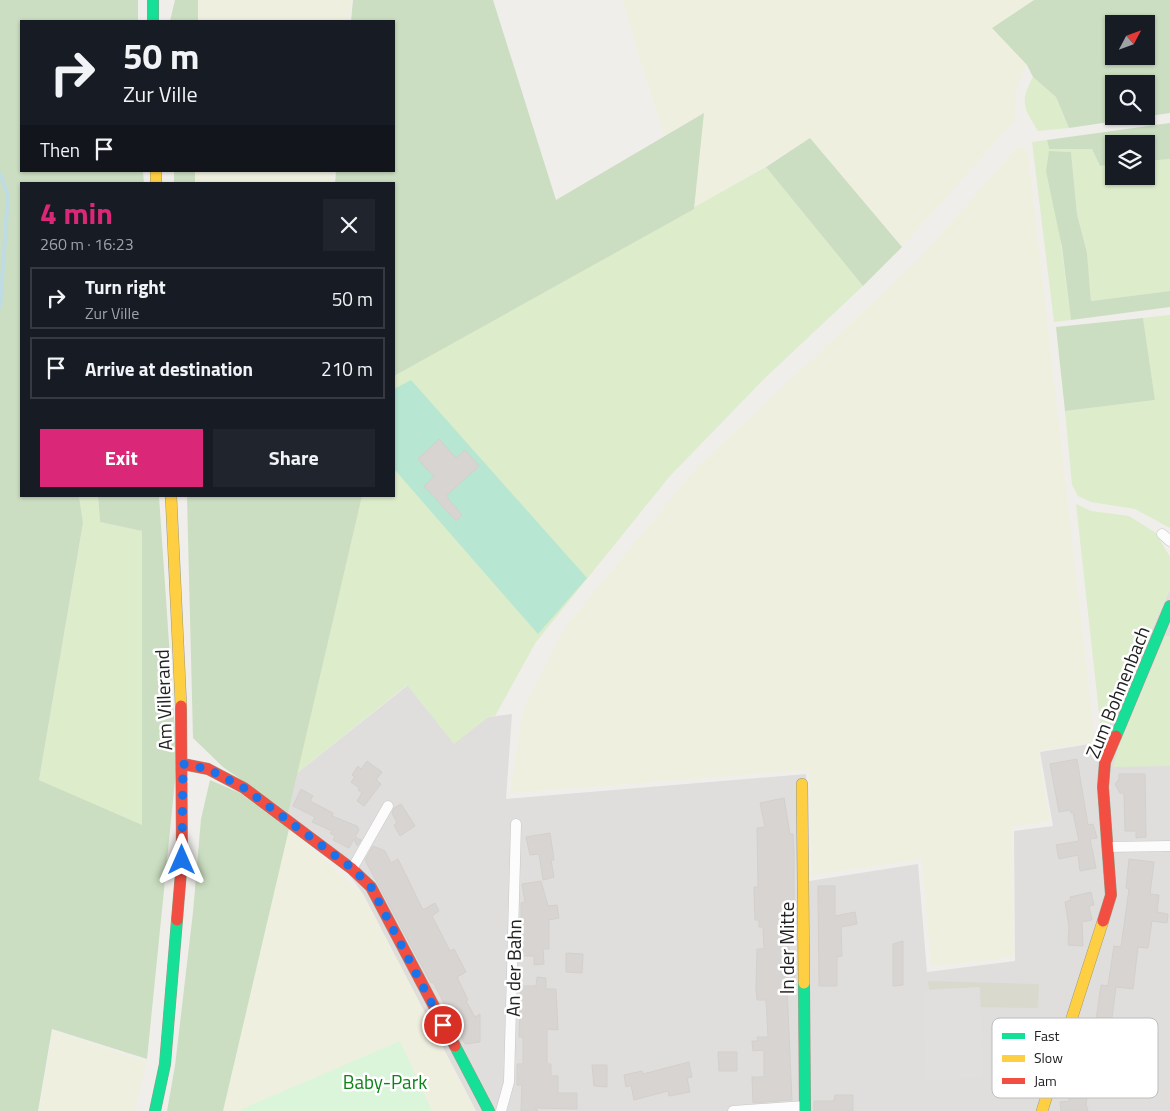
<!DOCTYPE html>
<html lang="en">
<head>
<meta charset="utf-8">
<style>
	:root { --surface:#171b24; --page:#20242c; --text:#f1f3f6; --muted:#9ea1a6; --line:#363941; --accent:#db2777 }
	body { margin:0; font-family:"Titillium Web",sans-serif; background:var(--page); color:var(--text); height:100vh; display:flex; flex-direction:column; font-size:19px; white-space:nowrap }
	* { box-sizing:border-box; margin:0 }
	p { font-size:16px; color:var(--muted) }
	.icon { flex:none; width:28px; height:28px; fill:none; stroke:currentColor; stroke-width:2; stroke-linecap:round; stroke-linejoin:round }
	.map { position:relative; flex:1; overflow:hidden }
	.drawer { position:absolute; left:20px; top:182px; width:375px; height:315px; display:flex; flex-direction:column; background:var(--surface); border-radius:0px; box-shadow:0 1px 4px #0004 }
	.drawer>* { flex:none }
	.top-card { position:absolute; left:20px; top:20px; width:375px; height:152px; border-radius:0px; box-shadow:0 1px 4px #0004; background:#171b24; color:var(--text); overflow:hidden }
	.needle { width:32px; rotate:49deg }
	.tools { position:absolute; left:1105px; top:15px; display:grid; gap:10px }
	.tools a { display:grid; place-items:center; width:50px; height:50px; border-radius:0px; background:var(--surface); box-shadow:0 1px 4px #0004; font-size:25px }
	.pin { position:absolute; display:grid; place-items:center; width:42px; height:42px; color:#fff; margin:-21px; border:2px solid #fff; border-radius:50%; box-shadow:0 1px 5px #0007 }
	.me { position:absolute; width:55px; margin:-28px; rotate:0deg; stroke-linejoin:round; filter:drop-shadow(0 0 4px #0008) }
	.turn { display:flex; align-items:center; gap:18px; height:105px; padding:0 20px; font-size:22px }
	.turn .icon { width:65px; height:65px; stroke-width:2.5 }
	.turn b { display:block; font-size:35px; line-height:42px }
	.then { display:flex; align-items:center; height:48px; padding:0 20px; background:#0003; gap:10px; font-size:19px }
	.round { display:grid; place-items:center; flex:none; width:52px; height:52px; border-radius:0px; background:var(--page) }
	.head { display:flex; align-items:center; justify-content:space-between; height:85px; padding:0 20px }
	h1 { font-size:30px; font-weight:700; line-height:38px; color:var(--accent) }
	.primary-button { display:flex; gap:10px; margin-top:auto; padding:10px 20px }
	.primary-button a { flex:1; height:58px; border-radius:0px; background:var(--accent); color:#fff; font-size:20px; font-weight:700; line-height:58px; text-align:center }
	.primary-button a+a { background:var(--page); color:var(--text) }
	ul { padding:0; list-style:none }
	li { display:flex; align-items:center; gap:15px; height:62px; margin:0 10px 8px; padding:0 10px; border:2px solid var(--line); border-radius:0px }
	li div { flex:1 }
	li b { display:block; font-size:19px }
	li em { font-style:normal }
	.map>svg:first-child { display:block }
</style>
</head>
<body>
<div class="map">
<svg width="1170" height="1111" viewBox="0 0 1170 1111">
	<rect width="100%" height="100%" fill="#f0eeeb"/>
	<!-- residential -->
	<path fill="#dfdedc" d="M 1170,589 L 1170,1111 L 476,1111 L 363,894 L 348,873 L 287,816 L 296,774 L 408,685 L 454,743 L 488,717 L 512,714 L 506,799 L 806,774 L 809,881 L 918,864 L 927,972 L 1015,961 L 1014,831 L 1053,826 L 1040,752 L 1096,743 L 1102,740 Z"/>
	<!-- construction -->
	<path fill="#d9d9cd" d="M 928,981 L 1039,984 L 1038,1008 L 931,1006 Z"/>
	<!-- farmland -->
	<path fill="#efefdf" d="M 198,0 L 351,0 L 349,21 L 198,21 Z
		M 622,0 L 1034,0 L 992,28 L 1027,65 L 1016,89 L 1015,120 L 902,247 L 810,138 L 694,209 L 704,113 L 664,136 Z
		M 1018,146 L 1024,147 L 1028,153 L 1095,742 L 1038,751 L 1050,821 L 1011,827 L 1014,957 L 931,967 L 922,859 L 812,875 L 809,770 L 510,793 L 523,709 L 565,627 L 696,468 L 920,258 Z
		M 195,171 L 334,171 L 333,184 L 195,184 Z
		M 289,829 L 363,894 L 476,1111 L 223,1111 Z
		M 53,1031 L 147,1062 L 135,1111 L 39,1111 Z"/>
	<!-- grass -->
	<path fill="#ddeccb" d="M 1033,77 L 1056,97 L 1069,128 L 1038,131 C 1024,108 1019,103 1033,77 Z
		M 1047,140 L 1049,149 L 1092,149 L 1100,166 L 1114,164 L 1114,176 L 1146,176 L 1146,161 L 1170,159 L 1170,291 L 1091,301 L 1087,253 L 1077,214 L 1071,152 L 1049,151 L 1071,320 L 1054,322 L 1032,142 Z
		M 766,167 L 863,286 L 767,376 L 670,476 L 536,642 L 495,716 L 488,717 L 454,744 L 407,685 L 296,774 L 362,496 L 394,496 L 394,376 Z
		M 1170,315 L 1170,528 L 1135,509 L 1091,502 L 1078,496 L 1072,485 L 1065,411 L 1155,400 L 1143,318 Z
		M 79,496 L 98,496 L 100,522 L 142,531 L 142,826 L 39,780 L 83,523 Z
		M 1076,504 L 1091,511 L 1129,516 L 1156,533 L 1170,557 L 1170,589 L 1102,740 Z
		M 1165,636 L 1170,636 L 1170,766 L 1113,767 L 1120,743 Z"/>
	<!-- forest -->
	<path fill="#cbdec1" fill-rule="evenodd" d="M 0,0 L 138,0 L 138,21 L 21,21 L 21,171 L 143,171 L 144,184 L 21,184 L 21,496 L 79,496 L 83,523 L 39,780 L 142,825 L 142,531 L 100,522 L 98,496 L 159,496 L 177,761 L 147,1059 L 52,1029 L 38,1111 L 0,1111 Z
		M 175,0 L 198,0 L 198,21 L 170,21 Z
		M 353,0 L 493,0 L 556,200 L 704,113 L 694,209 L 394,376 L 394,184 L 335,184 L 336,171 L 394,171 L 394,21 L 351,21 Z
		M 1034,0 L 1170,0 L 1170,113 L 1069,128 L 1056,97 L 1033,77 L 1027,65 L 992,28 ZM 1114,24 L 1146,24 L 1146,56 L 1114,56 ZM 1114,84 L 1146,84 L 1146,116 L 1114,116 Z
		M 1170,123 L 1170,159 L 1146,161 L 1146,144 L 1114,144 L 1114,164 L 1100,166 L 1092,149 L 1049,149 L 1047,140 Z
		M 810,138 L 902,247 L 863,286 L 766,167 Z
		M 1049,151 L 1071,152 L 1077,214 L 1087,253 L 1091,301 L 1170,291 L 1170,307 L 1071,320 L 1062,247 L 1046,171 Z
		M 174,171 L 195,171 L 195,184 L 174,184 Z
		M 1143,318 L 1155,400 L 1065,411 L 1056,327 Z
		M 187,496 L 362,496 L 288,813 L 223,767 L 193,738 Z
		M 210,780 L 240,793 L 289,829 L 223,1111 L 167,1111 L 175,1066 L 193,912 L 201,819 Z"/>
	<!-- park -->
	<path fill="#daf5da" d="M 400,1041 L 432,1111 L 241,1111 L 242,1109 Z"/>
	<!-- pitch -->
	<path fill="#b7e6d2" d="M 411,380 L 587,578 L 538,634 L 394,469 L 394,389 Z"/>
	<!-- parking -->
	<path fill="#e0dfde" d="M 980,987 L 983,1078 L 926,1080 L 923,990 Z"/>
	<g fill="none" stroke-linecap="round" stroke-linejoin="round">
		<!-- stream -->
		<path stroke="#bfdbe3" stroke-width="4" d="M 0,174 L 8,195 L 0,308"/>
	</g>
	<!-- building -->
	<path fill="#d7d4d2" stroke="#d3d0cc" d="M 439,439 L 456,458 L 465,450 L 479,466 L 446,496 L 462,515 L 456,521 L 424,486 L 434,477 L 418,459 Z
		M 1077,759 L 1088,825 L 1093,824 L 1097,838 L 1090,839 L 1096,868 L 1080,871 L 1078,855 L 1059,859 L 1056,845 L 1079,841 L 1073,813 L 1071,813 L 1070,810 L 1059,812 L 1050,764 Z
		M 367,761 L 382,772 L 376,780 L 381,784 L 364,806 L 357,801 L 362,793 L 358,790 L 359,788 L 351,782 L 355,777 L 352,775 L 358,766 L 361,769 Z
		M 1119,774 L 1145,774 L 1146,837 L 1136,838 L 1136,831 L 1125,831 L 1124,793 L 1120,793 L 1115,784 L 1119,779 Z
		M 301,789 L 313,796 L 310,801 L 333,813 L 332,816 L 357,826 L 359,830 L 355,837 L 361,840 L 357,846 L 354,839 L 349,848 L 333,840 L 335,836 L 330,833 L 332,831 L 312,822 L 315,817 L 293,806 Z
		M 784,798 L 790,834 L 793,834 L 794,853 L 794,912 L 786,912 L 786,932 L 789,931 L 789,959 L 795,959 L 795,987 L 787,987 L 792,1100 L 753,1103 L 752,1077 L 764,1077 L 764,1050 L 753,1051 L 752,1041 L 758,1041 L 757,1037 L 768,1037 L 766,1000 L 757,1000 L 756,988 L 757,949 L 764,949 L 763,927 L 759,927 L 759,920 L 755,920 L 754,887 L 758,887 L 757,828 L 765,827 L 760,803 Z
		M 401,804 L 415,826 L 400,836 L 394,825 L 397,823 L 392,813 L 394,808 Z
		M 550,833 L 554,860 L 551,860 L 554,877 L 543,880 L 539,854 L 530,855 L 526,837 Z
		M 373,846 L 385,851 L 391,863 L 398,859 L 423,910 L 435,903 L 439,911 L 432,916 L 450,951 L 454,949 L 466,972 L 457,977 L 468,1000 L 466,1001 L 475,1017 L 480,1014 L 480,1042 L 465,1044 L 433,982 L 431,983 L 365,860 Z
		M 1129,859 L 1154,862 L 1150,894 L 1159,895 L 1157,912 L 1168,914 L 1167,923 L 1152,921 L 1148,948 L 1138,947 L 1133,989 L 1116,987 L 1112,1018 L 1117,1019 L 1116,1025 L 1121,1025 L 1119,1034 L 1111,1033 L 1105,1052 L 1112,1053 L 1109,1073 L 1091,1070 L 1086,1104 L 1088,1111 L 1061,1111 L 1060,1102 L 1069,1101 L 1075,1066 L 1081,1068 L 1087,1026 L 1095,1027 L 1101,985 L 1108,986 L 1114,946 L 1121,947 L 1129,889 L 1126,888 Z
		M 541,881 L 548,906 L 557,905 L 559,918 L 549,920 L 549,949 L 543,949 L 544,964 L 534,965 L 534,956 L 521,956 L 521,903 L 525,902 L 522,884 Z
		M 818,886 L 835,886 L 835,916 L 855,912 L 857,924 L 841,927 L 842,956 L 837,957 L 837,986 L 819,986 Z
		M 1091,892 L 1094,905 L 1089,906 L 1092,920 L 1082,922 L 1083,946 L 1068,945 L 1069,926 L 1065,902 L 1071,900 L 1070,897 Z
		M 903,941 L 903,985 L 893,986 L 893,944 Z
		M 566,953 L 583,954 L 582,973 L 566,972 Z
		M 537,977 L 546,978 L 546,989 L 556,989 L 558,1030 L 547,1029 L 547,1064 L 551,1064 L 551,1076 L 558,1076 L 558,1093 L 577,1093 L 577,1109 L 535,1108 L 538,1111 L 521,1111 L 522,1085 L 517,1085 L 517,1064 L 523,1064 L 523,1037 L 519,1037 L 521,986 L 536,986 Z
		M 718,1052 L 737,1052 L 737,1071 L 719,1071 Z
		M 689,1062 L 692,1077 L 687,1078 L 690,1092 L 669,1096 L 668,1091 L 634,1100 L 631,1085 L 626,1087 L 624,1075 L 642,1071 L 643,1074 Z
		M 592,1065 L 607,1065 L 607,1087 L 594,1086 Z
		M 835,1095 L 853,1095 L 853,1111 L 814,1111 L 814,1101 L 834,1101 Z"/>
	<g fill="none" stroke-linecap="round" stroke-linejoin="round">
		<defs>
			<path id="street" d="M 1162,534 L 1170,541
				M 1108,847 L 1170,846
				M 352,869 L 388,806
				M 501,1111 L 509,1082 L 516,824
				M 733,1111 L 805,1106"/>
			<path id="fast" d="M 153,0 L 153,21
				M 1116,736 L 1170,606
				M 804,983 L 805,1111
				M 455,1046 L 489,1111
				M 155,1111 L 165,1064 L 177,920"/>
			<path id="slow" d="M 156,171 L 156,184
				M 171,496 L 181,706
				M 802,784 L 804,983
				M 1042,1111 L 1103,921"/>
			<path id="jam" d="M 183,764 L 208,769 L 244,788 L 352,869 L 371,887 L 455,1046
				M 177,920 L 182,860 L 181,706
				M 1103,921 L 1111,895 L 1103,787 L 1105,762 L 1116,736"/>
		</defs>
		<!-- street casing -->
		<use href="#street" stroke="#c9c8c7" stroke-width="11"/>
		<!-- fast casing -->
		<use href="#fast" stroke="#999a82" stroke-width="12"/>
		<!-- slow casing -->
		<use href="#slow" stroke="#999a82" stroke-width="12"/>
		<!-- jam casing -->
		<use href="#jam" stroke="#999a82" stroke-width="12"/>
		<!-- street -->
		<use href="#street" stroke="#fdfcfc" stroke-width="10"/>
		<!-- fast -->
		<use href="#fast" stroke="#16e098" stroke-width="11"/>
		<!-- slow -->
		<use href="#slow" stroke="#ffcf43" stroke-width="11"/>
		<!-- jam -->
		<use href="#jam" stroke="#f24e42" stroke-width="11"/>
	</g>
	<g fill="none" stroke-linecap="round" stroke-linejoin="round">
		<!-- route -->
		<path stroke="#1a73e8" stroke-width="9" stroke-dasharray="0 16.2" d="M 182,860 L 183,764 L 208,769 L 244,788 L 352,868 L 371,887 L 443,1025"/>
	</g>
	<g text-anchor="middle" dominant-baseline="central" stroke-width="5" stroke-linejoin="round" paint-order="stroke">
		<!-- street labels -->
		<g font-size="19" fill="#222" stroke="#fff">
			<text transform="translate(1117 692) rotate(-68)">Zum Bohnenbach</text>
			<text transform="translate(163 700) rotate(-92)">Am Villerand</text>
			<text transform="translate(786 948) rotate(-90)">In der Mitte</text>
			<text transform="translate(513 968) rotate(-89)">An der Bahn</text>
		</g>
		<!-- park labels -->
		<g font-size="19" fill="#0c8416" stroke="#fff">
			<text x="385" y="1081">Baby-Park</text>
		</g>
	</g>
	<!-- legend -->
	<rect x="992" y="1018" width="166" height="80" rx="8" fill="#fff" stroke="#bdbdbd" stroke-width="1"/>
	<rect x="1002" y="1033" width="23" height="6" fill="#16e098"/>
	<rect x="1002" y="1055" width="23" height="7" fill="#ffcf43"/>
	<rect x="1002" y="1078" width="23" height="6" fill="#f24e42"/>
	<g font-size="14" fill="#222">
		<text x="1034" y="1041">Fast</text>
		<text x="1034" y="1063">Slow</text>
		<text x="1034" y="1086">Jam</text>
	</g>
</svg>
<div class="tools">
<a><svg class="needle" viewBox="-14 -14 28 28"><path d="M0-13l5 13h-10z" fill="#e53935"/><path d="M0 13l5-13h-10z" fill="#9ea1a6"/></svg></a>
<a><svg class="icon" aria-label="search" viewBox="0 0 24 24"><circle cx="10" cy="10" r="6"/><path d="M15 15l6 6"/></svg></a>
<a><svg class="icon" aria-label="layers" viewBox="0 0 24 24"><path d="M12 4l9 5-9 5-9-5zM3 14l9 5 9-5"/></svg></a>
</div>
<div class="pin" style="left:443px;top:1025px;background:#d93025"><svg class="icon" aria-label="arrive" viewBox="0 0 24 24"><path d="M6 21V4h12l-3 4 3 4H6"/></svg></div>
<svg class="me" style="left:182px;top:860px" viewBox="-20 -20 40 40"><path d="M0-17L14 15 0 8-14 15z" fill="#1a73e8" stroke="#fff" stroke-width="4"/></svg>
<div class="top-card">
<div class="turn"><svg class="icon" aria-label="right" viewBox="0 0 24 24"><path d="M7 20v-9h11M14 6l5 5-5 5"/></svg><div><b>50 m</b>Zur Ville</div></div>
<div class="then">Then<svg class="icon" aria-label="arrive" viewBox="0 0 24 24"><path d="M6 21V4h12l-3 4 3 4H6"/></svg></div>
</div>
<section class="drawer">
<div class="head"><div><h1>4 min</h1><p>260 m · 16:23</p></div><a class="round"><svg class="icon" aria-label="close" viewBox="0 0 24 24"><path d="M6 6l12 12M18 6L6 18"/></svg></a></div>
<ul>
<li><svg class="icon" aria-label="right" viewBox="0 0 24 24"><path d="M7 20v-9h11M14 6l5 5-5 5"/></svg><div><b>Turn right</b><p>Zur Ville</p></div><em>50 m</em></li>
<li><svg class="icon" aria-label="arrive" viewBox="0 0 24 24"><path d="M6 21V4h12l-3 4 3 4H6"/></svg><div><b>Arrive at destination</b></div><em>210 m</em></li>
</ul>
<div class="primary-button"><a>Exit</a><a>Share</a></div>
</section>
</div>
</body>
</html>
